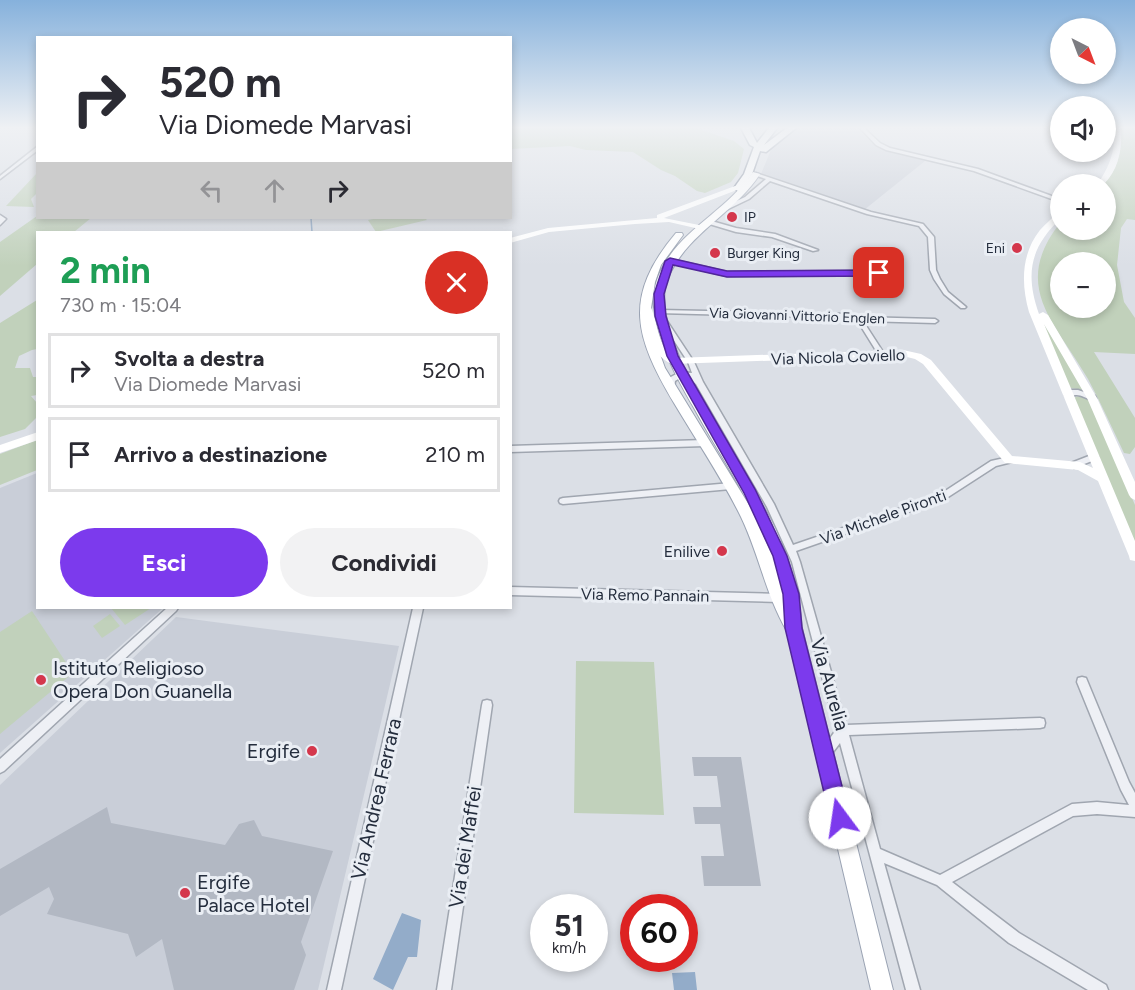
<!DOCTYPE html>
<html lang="it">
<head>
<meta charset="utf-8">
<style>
	:root { --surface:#fff; --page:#f2f2f3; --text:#2b2b33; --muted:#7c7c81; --line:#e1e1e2; --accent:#7c3aed }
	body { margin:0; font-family:Figtree,sans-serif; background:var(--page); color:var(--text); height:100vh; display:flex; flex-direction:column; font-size:22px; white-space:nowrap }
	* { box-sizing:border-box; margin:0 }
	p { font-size:20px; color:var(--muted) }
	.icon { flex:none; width:33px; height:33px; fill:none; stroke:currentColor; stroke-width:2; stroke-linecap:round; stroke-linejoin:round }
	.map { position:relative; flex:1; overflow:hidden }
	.side { position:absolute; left:36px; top:231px; width:476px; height:378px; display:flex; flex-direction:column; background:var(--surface); border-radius:0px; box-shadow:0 3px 9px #0003 }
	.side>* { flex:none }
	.top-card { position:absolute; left:36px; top:36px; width:476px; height:183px; border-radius:0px; box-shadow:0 3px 9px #0003; background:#fff; color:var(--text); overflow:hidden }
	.needle { width:39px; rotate:138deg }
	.controls { position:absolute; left:1050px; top:18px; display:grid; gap:12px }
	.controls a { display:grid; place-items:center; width:66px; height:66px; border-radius:50%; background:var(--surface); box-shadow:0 3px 9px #0003; font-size:30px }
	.speed { position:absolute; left:530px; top:894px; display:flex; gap:12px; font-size:30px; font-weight:700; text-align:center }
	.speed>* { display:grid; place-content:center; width:78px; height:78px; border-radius:50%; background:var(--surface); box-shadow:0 3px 9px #0003; line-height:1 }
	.speed small { font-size:15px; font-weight:400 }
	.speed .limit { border:9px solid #d22; background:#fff; color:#111 }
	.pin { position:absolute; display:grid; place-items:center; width:51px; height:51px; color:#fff; margin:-26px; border-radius:12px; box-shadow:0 3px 9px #0006 }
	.me { position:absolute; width:66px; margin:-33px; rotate:346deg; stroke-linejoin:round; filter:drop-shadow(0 0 4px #0008) }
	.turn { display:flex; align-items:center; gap:21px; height:126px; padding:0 24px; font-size:27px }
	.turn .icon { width:78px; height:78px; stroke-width:2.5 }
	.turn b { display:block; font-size:42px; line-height:51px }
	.lanes { display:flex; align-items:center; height:57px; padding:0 24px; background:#0003; justify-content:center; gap:30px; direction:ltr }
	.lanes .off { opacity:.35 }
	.round { display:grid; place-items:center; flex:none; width:63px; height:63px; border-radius:32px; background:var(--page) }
	.summary { display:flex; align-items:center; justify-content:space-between; height:102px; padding:0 24px }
	h1 { font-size:36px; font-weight:700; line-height:45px; color:#1e9e55 }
	.action { display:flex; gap:12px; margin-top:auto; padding:12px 24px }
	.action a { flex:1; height:69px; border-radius:36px; background:var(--accent); color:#fff; font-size:24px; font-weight:700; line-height:69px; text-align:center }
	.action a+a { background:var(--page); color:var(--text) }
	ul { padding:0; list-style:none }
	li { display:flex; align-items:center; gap:18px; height:75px; margin:0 12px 9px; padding:0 12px; border:3px solid var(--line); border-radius:0px }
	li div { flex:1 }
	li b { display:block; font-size:22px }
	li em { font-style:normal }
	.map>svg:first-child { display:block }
</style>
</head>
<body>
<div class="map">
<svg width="1135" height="990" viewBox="0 0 1135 990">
	<rect width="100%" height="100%" fill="#dbdfe6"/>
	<!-- built -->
	<path fill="#c9ced8" d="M 795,128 L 857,128 L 875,146 L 925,161 L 864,210 L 761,174 L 773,145 Z
		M 37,473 L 38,608 L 163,608 L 0,753 L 0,488 Z
		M 176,617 L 399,646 L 318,990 L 0,990 L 0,785 Z"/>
	<!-- green -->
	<path fill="#c1d1bb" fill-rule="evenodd" d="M 510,128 L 696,128 L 734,141 L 744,149 L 738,173 L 731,182 L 705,193 L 697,191 L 675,176 L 661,170 L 633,152 L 586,150 L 570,146 L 510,149 Z
		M 1121,128 L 1135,128 L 1135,220 L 1127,219 L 1121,228 L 1117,265 L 1124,302 L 1135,318 L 1135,354 L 1094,352 L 1135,418 L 1135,447 L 1130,454 L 1124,453 C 1112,428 1101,403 1088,379 C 1056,323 1010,287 1060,223 L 1060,230 L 1106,230 L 1104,184 C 1118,169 1123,148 1121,128 ZM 1060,262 L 1106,262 L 1106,308 L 1060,308 Z
		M 37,173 L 37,193 L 31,199 L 34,207 L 6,206 Z
		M 37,216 L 38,218 L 91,218 L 74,232 L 38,232 L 37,264 L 0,296 L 0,242 Z
		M 378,218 L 425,218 L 427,220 L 376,232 L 368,220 Z
		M 37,300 L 37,349 L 32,350 L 19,356 L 15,368 L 30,368 L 33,377 L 37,377 L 37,395 L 31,396 L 37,403 L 37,417 L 25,429 L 0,437 L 0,323 Z
		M 1042,321 L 1079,381 L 1083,390 L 1070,388 Z
		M 1078,396 L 1089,400 L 1135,505 L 1135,543 L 1074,398 Z
		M 37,440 L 37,470 L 0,485 L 0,454 Z
		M 111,608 L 151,608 L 125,625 Z
		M 32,611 L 73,673 L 0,734 L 0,632 Z
		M 110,614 L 120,626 L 102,638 L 93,626 Z
		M 576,661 L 654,662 L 664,815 L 574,813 Z"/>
	<!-- water -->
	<path fill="#93acc9" d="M 402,913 L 421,920 L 417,957 L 408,957 L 393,990 L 373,979 Z
		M 695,972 L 697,990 L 674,990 L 672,973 Z"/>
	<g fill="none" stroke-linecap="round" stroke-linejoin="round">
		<!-- stream -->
		<path stroke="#93acc9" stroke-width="1.5" d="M 311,218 L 312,232"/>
	</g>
	<!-- building -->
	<path fill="#b2b8c3" d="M 692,757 L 741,757 L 761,886 L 704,886 L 701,856 L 724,856 L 720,824 L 695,824 L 693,807 L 721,807 L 717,776 L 694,776 Z
		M 107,807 L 111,823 L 225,845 L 239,824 L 254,820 L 262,836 L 333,851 L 301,942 L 306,955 L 294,990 L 174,990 L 162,939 L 136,957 L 128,934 L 47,914 L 54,899 L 49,887 L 0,916 L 0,869 Z"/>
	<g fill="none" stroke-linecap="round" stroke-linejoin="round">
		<defs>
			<path id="street" d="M 860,128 L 864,128 L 880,143 L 890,148 L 978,169 L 1060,199 L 1060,202 L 974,171 L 886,150 L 876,145 Z
				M 38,146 L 38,150 L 0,179 L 0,176 Z
				M 756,173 L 871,212 L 923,224 L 934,237 L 936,270 L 940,279 L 948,292 L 966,307 L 965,308 L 961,308 L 944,294 L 934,279 L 930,270 L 928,237 L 919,226 L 867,214 L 770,181 L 749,199 L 724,211 L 720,211 L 720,209 L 745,197 L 766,179 L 754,175 L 754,174 Z
				M 0,215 L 6,219 L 0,225 Z
				M 708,220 L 736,228 L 775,234 L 818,250 L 813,251 L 772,237 L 736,232 L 706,223 L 706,221 Z
				M 670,259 L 727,272 L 879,271 L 882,273 L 879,275 L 727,276 L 668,262 L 667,261 Z
				M 660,310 L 849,314 L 859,317 L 935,319 L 938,321 L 935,323 L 863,321 L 885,355 L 882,357 L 880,357 L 857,320 L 849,318 L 658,313 L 657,312 Z
				M 663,317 L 665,318 L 694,362 L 703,382 L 774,504 L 793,545 L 939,495 L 991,461 L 1009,457 L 1012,458 L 1013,460 L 1012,462 L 996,466 L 945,499 L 796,551 L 800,562 L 846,725 L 1040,718 L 1044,719 L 1045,723 L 1044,727 L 1040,728 L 849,735 L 880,849 L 940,875 L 1072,804 L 1097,802 L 1129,805 L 1121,790 L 1077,682 L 1078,678 L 1082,677 L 1086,678 L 1129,782 L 1135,793 L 1135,817 L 1097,814 L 1073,816 L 952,882 L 1019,933 L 1106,985 L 1108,990 L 1088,990 L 1009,943 L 937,885 L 884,863 L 920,990 L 906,990 L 840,743 L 830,756 L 826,758 L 822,756 L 820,752 L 836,730 L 792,562 L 767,507 L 696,384 C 687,376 685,374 675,381 L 674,389 L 668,389 L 667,387 L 669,378 L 680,372 L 692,373 L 688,362 L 660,319 Z
				M 1068,390 L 1078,390 L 1095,396 L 1096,398 L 1092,400 C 1082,397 1079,392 1069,397 L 1066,397 L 1065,395 Z
				M 705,440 L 709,443 L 705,446 L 510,452 L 510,446 Z
				M 1094,454 L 1098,457 L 1097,459 L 1074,468 L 1070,465 L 1071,463 Z
				M 731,483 L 735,486 L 731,489 L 563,504 L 560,503 L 559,501 L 560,499 L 563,498 Z
				M 510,587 L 779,594 L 782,595 L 784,598 L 782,601 L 779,602 L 510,595 Z
				M 167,608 L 178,608 L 176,611 L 4,771 L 0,773 L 0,759 Z
				M 413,608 L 423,608 L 341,990 L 327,990 Z
				M 487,700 L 491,701 L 492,705 L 451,990 L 437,990 L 482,705 L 483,701 Z"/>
			<path id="primary" d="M 753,172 L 760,174 C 733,215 687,233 668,278 C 643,335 749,473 775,528 C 790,560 799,592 802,628 L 893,990 L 871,990 L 787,631 C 766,596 759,554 741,517 C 722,478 696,440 674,403 C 635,337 622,297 676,233 L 682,233 L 683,235 L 661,265 L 655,282 L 650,315 L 652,332 L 665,368 L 752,510 L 771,553 C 752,501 720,456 694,408 C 676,377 658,343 654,307 C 652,292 657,276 665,263 C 686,227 728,209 753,172 Z"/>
			<path id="highway" d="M 741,128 L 749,128 L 757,143 L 769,128 L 777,128 L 764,145 L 787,128 L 796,128 L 766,152 L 760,151 L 752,174 L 741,190 L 738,191 L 734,188 L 744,174 L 754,147 L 750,145 Z"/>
		</defs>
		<!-- street casing -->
		<use href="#street" stroke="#a0a6b0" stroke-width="3"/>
		<!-- primary casing -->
		<use href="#primary" stroke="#9aa3b3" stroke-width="2"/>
		<!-- highway casing -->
		<use href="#highway" stroke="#828c9e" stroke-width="3"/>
		<!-- street -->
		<use href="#street" fill="#eef0f5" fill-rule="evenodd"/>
		<!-- secondary -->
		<path fill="#fff" fill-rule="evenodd" d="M 1115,128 L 1121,128 C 1122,149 1119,169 1104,184 L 1098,184 C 1110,165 1115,152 1115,128 Z
			M 735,186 L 742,188 L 664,218 L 704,226 L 704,230 L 669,222 L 635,224 L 549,232 L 510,243 L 510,238 L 548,228 L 657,218 L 657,215 Z
			M 1057,213 L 1060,213 L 1060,219 C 1030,248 1025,274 1039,314 L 1043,312 L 1048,315 L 1097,398 L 1135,482 L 1135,500 L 1131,498 L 1129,495 L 1087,398 L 1044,324 L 1135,541 L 1135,561 L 1130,560 L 1129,556 L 1098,481 L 1078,470 L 1005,463 L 923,364 L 915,359 L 903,356 L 672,364 C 648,355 650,323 641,303 L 645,300 L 649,303 C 658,320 657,347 674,358 L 903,350 L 921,354 L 931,360 L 1012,456 L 1080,462 L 1093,468 L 1029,312 C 1021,284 1021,254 1040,230 C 1045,224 1052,219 1057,213 Z
			M 38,432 L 38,440 L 0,453 L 0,445 Z"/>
		<!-- primary -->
		<use href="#primary" fill="#fff" fill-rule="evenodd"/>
		<!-- highway -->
		<use href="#highway" fill="#fff" fill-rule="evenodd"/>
	</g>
	<!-- sky -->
	<linearGradient id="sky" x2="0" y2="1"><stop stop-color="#86b1dc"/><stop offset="0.48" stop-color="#eff1f4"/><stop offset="1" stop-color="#eff1f4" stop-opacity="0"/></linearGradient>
	<rect width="1135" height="266" fill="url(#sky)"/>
	<!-- route -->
	<path fill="#7c3aed" stroke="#51269a" stroke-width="1.5" d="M 670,258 L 727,271 L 879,270 L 884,273 L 879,276 L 727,277 L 673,265 L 664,294 L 666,316 L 678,356 L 755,489 L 787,556 L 799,594 L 802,628 L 850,818 L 847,825 L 840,827 L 833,825 L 830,818 L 785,628 L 783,594 L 773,556 L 744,493 L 667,356 L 655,316 L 654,294 L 665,261 Z"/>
	<!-- markers -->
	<g fill="#d4374c" stroke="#eaeef4" stroke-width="2">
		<circle cx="732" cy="217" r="6"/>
		<circle cx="1017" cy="248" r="6"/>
		<circle cx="715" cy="253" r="6"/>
		<circle cx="722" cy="551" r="6"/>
		<circle cx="41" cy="680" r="6"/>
		<circle cx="312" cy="751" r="6"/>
		<circle cx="185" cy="893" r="6"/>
	</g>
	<g text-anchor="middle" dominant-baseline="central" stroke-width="6" stroke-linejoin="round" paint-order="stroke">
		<!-- far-poi labels -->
		<g font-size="14" fill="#242d3d" stroke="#eaeef4" text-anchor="start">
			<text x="744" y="217">IP</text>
			<text x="1005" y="248" text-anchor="end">Eni</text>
			<text x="727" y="253">Burger King</text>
		</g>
		<!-- far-street labels -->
		<g font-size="14" fill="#242d3d" stroke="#eaeef4">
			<text transform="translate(797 316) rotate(2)">Via Giovanni Vittorio Englen</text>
		</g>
		<!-- street labels -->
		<g font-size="16" fill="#242d3d" stroke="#eaeef4">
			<text transform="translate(838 357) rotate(-2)">Via Nicola Coviello</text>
			<text transform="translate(883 517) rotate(-20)">Via Michele Pironti</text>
			<text transform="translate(645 595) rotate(1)">Via Remo Pannain</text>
		</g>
		<!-- poi labels -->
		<g font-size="16" fill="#242d3d" stroke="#eaeef4" text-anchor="end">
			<text x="710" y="551">Enilive</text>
		</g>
		<!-- near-poi labels -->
		<g font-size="20" fill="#242d3d" stroke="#eaeef4" text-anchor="start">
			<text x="53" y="668">Istituto Religioso<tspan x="53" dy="23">Opera Don Guanella</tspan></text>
			<text x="300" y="751" text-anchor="end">Ergife</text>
			<text x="197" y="882">Ergife<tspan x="197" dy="23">Palace Hotel</tspan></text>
		</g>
		<!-- near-street labels -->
		<g font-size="20" fill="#242d3d" stroke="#eaeef4">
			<text transform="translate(830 684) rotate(74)">Via Aurelia</text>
			<text transform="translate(376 799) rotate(-77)">Via Andrea Ferrara</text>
			<text transform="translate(465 847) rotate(-81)">Via dei Maffei</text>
		</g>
	</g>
</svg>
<div class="controls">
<a><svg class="needle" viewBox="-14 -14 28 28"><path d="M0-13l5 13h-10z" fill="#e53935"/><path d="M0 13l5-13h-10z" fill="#7c7c81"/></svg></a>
<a><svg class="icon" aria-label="sound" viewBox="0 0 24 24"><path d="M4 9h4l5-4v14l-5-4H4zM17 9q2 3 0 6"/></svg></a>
<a>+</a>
<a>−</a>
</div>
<div class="speed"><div>51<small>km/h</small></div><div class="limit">60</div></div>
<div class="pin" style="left:879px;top:273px;background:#d93025"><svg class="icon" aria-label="arrive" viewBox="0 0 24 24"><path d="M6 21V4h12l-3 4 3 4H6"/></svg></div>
<svg class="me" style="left:840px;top:818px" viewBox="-20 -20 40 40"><circle r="19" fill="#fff"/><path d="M0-13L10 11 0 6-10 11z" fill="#7c3aed"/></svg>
<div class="top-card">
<div class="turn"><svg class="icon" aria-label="right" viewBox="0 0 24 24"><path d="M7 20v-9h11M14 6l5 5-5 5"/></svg><div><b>520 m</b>Via Diomede Marvasi</div></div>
<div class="lanes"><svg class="icon off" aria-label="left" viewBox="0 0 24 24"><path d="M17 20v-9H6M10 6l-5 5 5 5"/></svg><svg class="icon off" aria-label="ahead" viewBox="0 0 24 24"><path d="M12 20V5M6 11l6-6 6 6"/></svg><svg class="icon" aria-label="right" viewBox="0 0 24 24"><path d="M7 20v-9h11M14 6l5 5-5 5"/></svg></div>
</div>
<section class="side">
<div class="summary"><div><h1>2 min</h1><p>730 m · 15:04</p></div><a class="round" style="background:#d93025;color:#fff"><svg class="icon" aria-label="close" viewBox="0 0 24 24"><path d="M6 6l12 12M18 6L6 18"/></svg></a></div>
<ul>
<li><svg class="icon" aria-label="right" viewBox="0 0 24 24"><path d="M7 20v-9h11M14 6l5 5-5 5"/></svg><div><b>Svolta a destra</b><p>Via Diomede Marvasi</p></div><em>520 m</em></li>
<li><svg class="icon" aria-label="arrive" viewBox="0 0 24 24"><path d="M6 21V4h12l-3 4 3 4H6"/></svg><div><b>Arrivo a destinazione</b></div><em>210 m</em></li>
</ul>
<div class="action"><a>Esci</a><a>Condividi</a></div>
</section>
</div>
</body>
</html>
